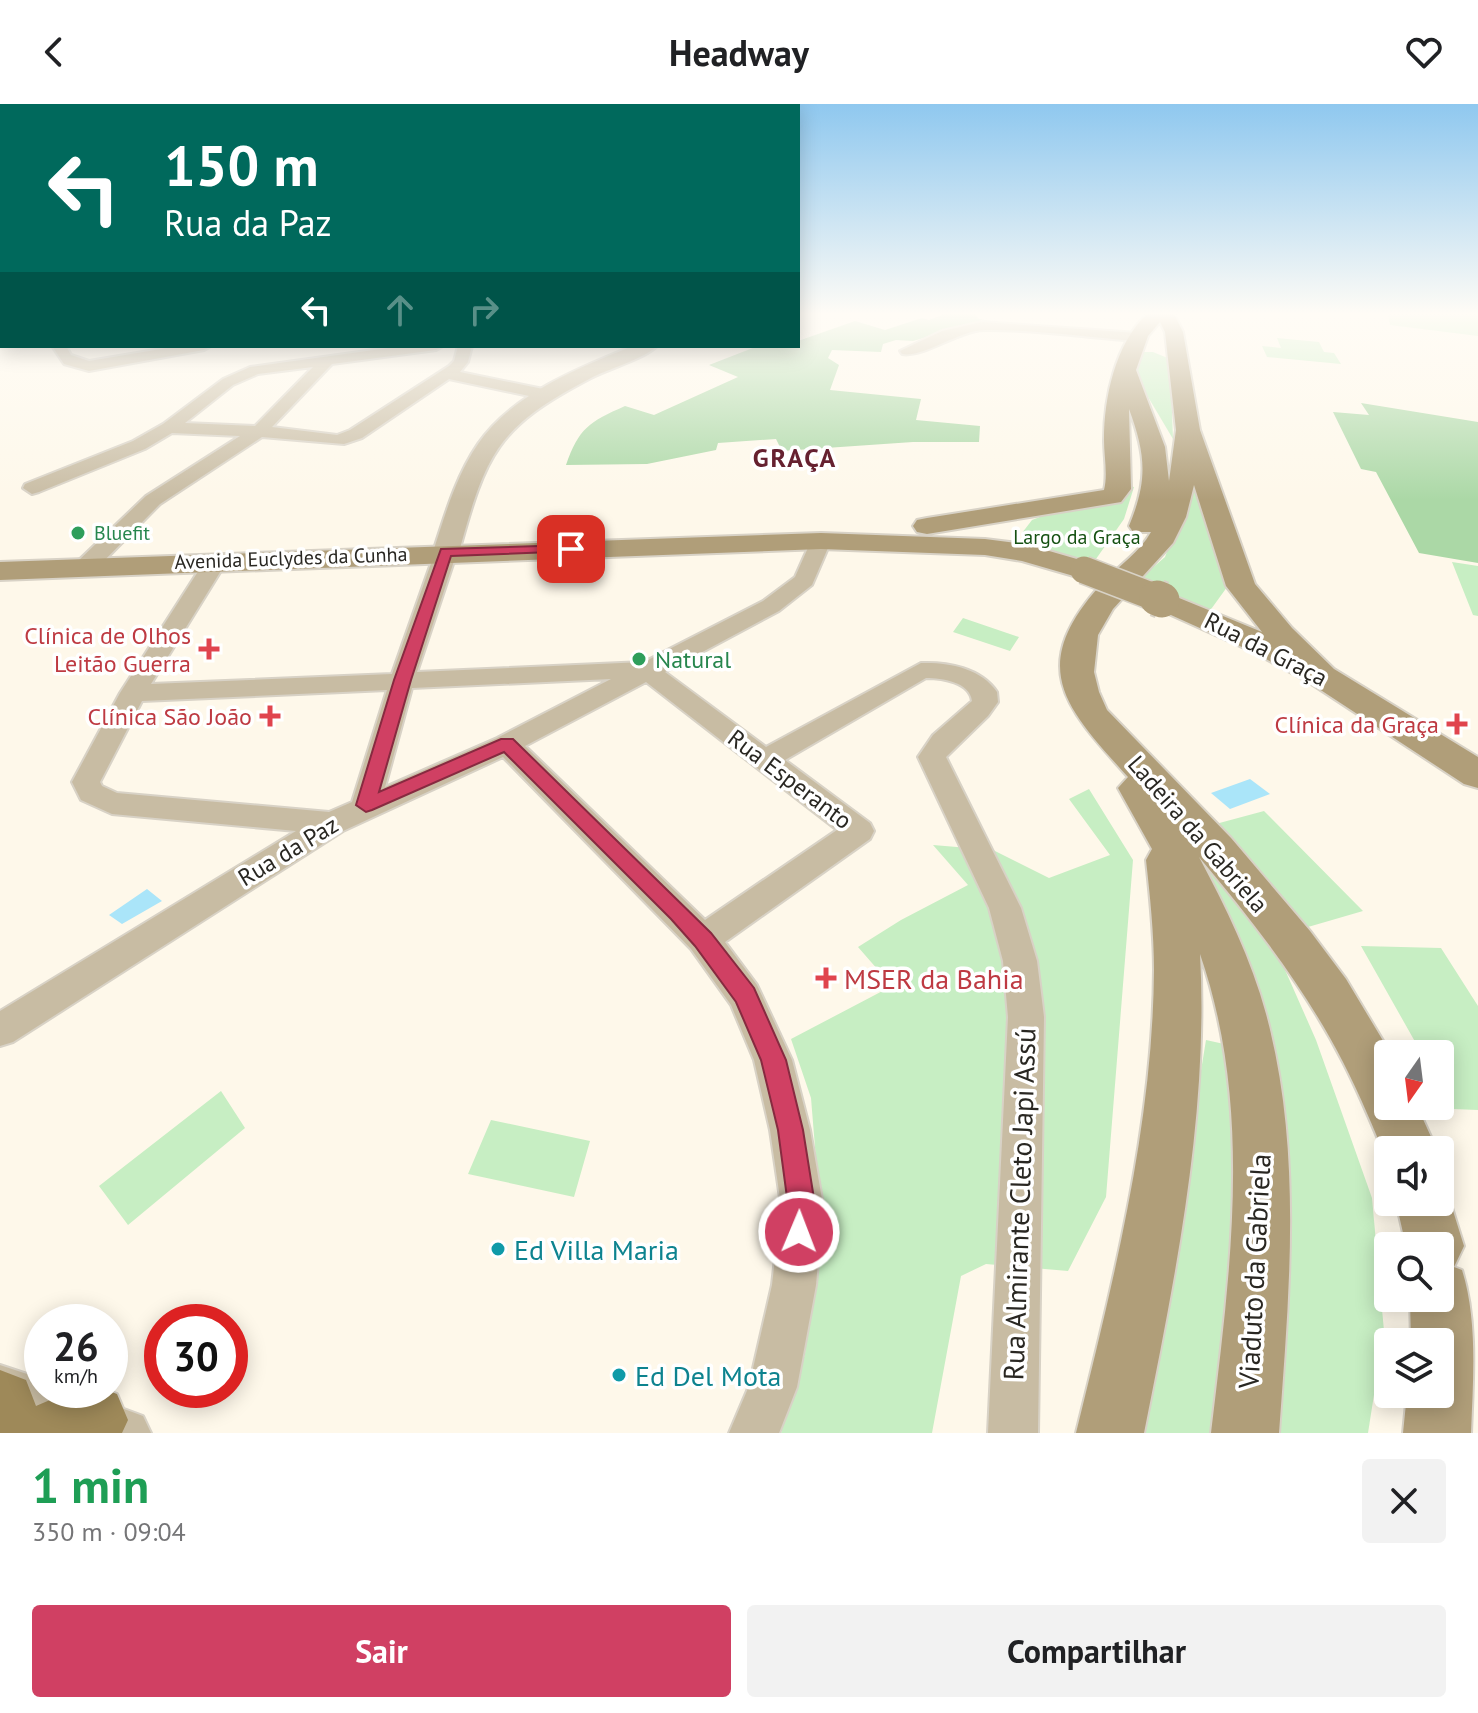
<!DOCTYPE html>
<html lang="pt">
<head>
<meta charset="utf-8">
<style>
	:root { --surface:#fff; --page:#f2f2f2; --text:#202124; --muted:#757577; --accent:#d04063 }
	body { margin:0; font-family:"PT Sans",sans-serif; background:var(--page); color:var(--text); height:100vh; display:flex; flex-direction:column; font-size:30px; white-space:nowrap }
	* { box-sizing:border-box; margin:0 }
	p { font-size:26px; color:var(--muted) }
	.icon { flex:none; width:44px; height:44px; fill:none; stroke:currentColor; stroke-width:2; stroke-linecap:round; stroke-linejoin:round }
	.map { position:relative; height:1329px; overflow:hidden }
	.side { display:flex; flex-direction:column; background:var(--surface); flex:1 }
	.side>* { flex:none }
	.hud { position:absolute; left:0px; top:0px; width:800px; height:244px; box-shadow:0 4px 20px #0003; background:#00695c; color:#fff; overflow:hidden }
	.needle { width:52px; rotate:194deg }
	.tools { position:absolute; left:1374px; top:936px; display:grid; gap:16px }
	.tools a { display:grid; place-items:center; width:80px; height:80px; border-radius:8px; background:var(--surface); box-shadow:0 4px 20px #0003; font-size:40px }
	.speed { position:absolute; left:24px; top:1200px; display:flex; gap:16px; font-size:40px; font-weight:700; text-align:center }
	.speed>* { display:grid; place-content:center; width:104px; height:104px; border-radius:50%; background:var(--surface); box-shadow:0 4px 20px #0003; line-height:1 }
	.speed small { font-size:20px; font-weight:400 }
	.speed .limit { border:12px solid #d22; background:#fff; color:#111 }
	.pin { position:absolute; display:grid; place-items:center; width:68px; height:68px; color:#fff; margin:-34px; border-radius:16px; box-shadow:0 4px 12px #0006 }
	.me { position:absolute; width:88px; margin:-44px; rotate:1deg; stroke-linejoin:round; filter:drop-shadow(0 0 6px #0008) }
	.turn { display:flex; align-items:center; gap:28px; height:168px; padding:0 32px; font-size:36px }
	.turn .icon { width:104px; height:104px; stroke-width:2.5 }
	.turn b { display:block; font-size:56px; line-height:68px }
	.lanes { display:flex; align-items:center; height:76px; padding:0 32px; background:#0003; justify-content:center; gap:40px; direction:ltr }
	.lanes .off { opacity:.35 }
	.round { display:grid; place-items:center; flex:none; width:84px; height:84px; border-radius:8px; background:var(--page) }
	.head { display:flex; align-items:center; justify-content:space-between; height:136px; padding:0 32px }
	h1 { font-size:48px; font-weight:700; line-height:60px; color:#1e9e55 }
	.cta { display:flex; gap:16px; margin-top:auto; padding:16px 32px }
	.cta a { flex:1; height:92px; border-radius:8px; background:var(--accent); color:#fff; font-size:32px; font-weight:700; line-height:92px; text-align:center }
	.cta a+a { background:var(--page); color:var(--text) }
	header { display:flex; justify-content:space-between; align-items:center; height:104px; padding:0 32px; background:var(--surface); font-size:36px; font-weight:700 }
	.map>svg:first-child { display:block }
</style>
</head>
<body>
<header><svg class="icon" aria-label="back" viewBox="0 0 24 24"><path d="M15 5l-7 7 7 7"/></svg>Headway<svg class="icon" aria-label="heart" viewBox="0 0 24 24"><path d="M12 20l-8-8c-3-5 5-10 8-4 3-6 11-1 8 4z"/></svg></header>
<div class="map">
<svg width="1478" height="1329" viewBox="0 0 1478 1329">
	<rect width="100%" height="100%" fill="#fef8ea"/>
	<!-- green -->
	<path fill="#c7eec3" d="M 1388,210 L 1478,210 L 1478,232 L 1390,221 Z
		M 1277,234 L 1319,238 L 1324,248 L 1334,249 L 1341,260 L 1267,253 L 1262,242 L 1281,244 Z
		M 1142,248 L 1153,248 L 1170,255 L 1173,335 L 1135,271 L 1137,251 Z
		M 1195,372 L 1230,479 L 1209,508 L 1136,478 L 1165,453 Z
		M 1122,381 L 1134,383 L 1124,415 L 1089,465 L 1053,454 L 1025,438 L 1022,429 L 1032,416 Z
		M 1452,458 L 1478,462 L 1478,512 L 1473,511 Z
		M 963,514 L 1019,533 L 1010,547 L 953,528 Z
		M 1089,685 L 1133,756 L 1106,1093 L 1068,1167 L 986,1160 L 961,1172 L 932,1329 L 781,1329 L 805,1250 L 820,1105 L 811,994 L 791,935 L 892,882 L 858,843 L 901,816 L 968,781 L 933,741 L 993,746 L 1049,774 L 1110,751 L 1069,695 Z
		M 1264,707 L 1363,807 L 1308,823 L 1212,721 Z
		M 1213,762 L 1282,859 L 1316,936 L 1372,1094 L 1384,1227 L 1368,1329 L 1275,1329 L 1287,1143 L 1198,764 Z
		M 1361,842 L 1441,844 L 1478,902 L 1478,1006 L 1453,1005 L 1440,982 L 1440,950 L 1422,950 Z
		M 1206,936 L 1233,942 L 1249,1137 L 1228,1329 L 1142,1329 Z
		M 221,987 L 245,1024 L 128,1121 L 99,1082 Z
		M 491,1016 L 590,1037 L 574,1093 L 468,1070 Z"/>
	<!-- forest -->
	<path fill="#abd8a6" d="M 944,210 L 974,210 L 979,215 L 1014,221 L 966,222 L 913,237 L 896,236 L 883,240 L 881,248 L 832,246 L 828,254 L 839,261 L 830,286 L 921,295 L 916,316 L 980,322 L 979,338 L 913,338 L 782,347 L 776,335 L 718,339 L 716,346 L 647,360 L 566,361 C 579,324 589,318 625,302 L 654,311 L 738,273 L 709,261 L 758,242 L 798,242 L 798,237 L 855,217 L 885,226 L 922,214 L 929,216 Z
		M 1361,299 L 1478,318 L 1478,459 L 1419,449 L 1376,368 L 1361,365 L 1333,308 L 1369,311 Z"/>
	<!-- water -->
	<path fill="#aae5f9" d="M 1250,675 L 1270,690 L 1230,705 L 1211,689 Z
		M 147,785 L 162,797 L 122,820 L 109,811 Z"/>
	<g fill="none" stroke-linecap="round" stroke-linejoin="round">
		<defs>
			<path id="minor" d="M 982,218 L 1138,229 L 1145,233 L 1138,237 C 1088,234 1034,225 984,226 C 958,227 923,254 902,250 L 900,247 L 942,227 Z
				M 52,242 L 66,242 L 71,251 L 89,257 L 179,242 L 211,242 L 204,246 L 89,267 L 64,260 Z
				M 403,242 L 443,242 L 436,246 L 332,260 L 272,323 L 337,331 L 350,326 L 449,262 L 454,257 L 458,242 L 472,242 L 468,258 L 460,268 L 548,286 L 556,291 L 548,296 L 449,275 L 362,334 L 344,340 L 262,333 L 160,400 L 93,468 L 85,469 L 74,463 L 77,458 L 146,392 L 240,332 L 172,329 L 145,345 L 39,388 L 32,390 L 23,384 L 25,380 L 133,337 L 163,320 L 223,275 L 250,263 ZM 313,263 L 255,322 L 185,319 L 233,281 L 258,270 Z
				M 821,431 L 831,437 L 812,481 L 779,507 L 665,568 L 766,643 L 921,559 C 948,558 981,564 997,588 L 998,598 L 988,612 L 946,653 L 1021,804 L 1037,857 L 1044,913 L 1038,1329 L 988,1329 L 1008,913 L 1003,857 L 989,804 L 918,653 L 933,631 L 972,597 C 970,578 942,574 926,574 L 785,656 L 870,719 L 874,727 L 870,735 L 725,838 L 757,881 L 792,956 L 810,1026 L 823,1101 L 816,1181 L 797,1283 L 779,1329 L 729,1329 L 749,1282 L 772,1181 L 781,1101 L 770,1026 L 754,956 L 731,901 L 691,845 L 503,653 L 343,727 L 13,938 L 0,942 L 0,907 L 296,727 L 112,710 L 81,696 L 72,678 L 120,589 L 208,452 L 216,451 L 227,457 L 151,580 L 392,570 L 435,448 L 446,442 L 457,448 L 417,568 L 644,558 L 763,497 L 795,473 L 811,437 ZM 611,575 L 497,634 L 385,683 L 412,584 ZM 646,578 L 837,726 L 705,816 L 525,642 ZM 387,586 L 352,698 L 329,708 L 117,689 L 102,682 L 100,678 L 142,597 Z
				M 0,1261 L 42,1275 L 42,1286 L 73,1286 L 143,1312 L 151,1329 L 56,1329 L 0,1309 Z"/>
			<path id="tertiary" d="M 633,242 L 657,242 C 644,255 608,265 591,274 C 497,323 486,349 459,448 L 455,453 L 437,453 L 433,448 C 445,411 456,372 478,340 C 511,291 580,263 633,242 Z"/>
			<path id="secondary" d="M 1147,210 L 1174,210 L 1183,228 L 1200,326 L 1255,480 L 1292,524 L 1334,565 L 1478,653 L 1478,684 L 1464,680 L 1310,579 L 1253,548 L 1151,502 L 1147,496 L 1151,490 L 1162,487 L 1262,528 L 1226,482 L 1194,381 L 1186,413 L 1173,439 L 1113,505 L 1098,531 L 1094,568 L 1099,588 L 1107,606 L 1231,734 L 1310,827 L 1346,875 L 1391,950 L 1388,950 L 1388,1002 L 1417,1002 L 1437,1046 L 1388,1046 L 1388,1059 C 1374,1025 1360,991 1343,958 C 1305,884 1253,817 1199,753 C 1226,804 1251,855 1266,910 C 1303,1047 1289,1190 1279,1329 L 1211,1329 C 1230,1170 1254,1005 1200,850 C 1209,1010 1175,1173 1144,1329 L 1076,1329 C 1113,1178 1153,1022 1154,866 C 1154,829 1150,792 1146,756 L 1152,745 L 1118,684 L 1128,673 C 1063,601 1026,562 1104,477 C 1120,461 1140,448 1151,428 L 1133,428 L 1129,422 C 1148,376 1146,351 1129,305 L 1131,385 L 1121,398 L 927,430 L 917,428 L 913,422 L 917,416 L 927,414 L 1104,386 C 1108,371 1104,352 1104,336 C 1104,294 1115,240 1147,210 ZM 1160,218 L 1165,228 L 1176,326 L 1169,377 L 1165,343 L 1136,266 L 1148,232 Z
				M 821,429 L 985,435 L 1025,440 L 1094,460 L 1099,466 L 1094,472 L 1084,475 L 1022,457 L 985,451 L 821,445 L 0,476 L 0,458 Z
				M 1440,1076 L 1444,1078 L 1464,1142 L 1454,1163 L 1462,1166 C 1478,1217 1473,1276 1471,1329 L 1403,1329 L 1407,1290 L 1440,1290 L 1440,1238 L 1411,1238 L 1410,1194 L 1440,1194 L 1440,1142 L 1406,1142 L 1396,1098 L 1440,1098 Z"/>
			<path id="primary" d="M 0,1266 L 26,1276 L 36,1302 C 62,1291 89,1278 117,1290 L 128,1316 L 122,1329 L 0,1329 Z"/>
		</defs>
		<!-- minor casing -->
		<use href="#minor" stroke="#d8d2c6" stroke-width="4"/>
		<!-- tertiary casing -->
		<use href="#tertiary" stroke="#d8d2c6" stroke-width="4"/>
		<!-- secondary casing -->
		<use href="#secondary" stroke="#d8d2c6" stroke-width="4"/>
		<!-- primary casing -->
		<use href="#primary" stroke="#d8d2c6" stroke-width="4"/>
		<!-- minor -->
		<use href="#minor" fill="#c8bca3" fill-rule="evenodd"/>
		<!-- tertiary -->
		<use href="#tertiary" fill="#c8bca3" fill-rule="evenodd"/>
		<!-- secondary -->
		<use href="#secondary" fill="#b09e79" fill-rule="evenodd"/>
		<!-- primary -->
		<use href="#primary" fill="#9e8959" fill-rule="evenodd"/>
		<defs>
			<path id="secondary-bridge-far1" d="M 1084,466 L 1162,496"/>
			<path id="secondary-bridge" d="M 1157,494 L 1162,496"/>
		</defs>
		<!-- secondary-bridge-far1 casing -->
		<use href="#secondary-bridge-far1" stroke="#d8d2c6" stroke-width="30" stroke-linecap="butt"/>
		<!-- secondary-bridge casing -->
		<use href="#secondary-bridge" stroke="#d8d2c6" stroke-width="39" stroke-linecap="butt"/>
		<!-- secondary-bridge-far1 -->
		<use href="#secondary-bridge-far1" stroke="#b09e79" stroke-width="27"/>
		<!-- secondary-bridge -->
		<use href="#secondary-bridge" stroke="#b09e79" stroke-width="35"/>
	</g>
	<!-- sky -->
	<linearGradient id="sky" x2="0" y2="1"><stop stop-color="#8fc8ef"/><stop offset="0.53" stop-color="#fffcf6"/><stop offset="1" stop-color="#fffcf6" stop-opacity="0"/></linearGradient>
	<rect width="1478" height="396" fill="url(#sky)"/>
	<!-- route -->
	<path fill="#d04063" stroke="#872a40" stroke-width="2" d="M 571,441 L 576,442 L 576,447 L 451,452 L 411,576 L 379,688 L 501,635 L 513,635 L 711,829 L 754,884 L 786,956 L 803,1026 L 815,1101 L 809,1138 L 799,1142 L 789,1138 L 785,1128 L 788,1101 L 778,1026 L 761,956 L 736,898 L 695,842 L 671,815 L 504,648 L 372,706 L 366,708 L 356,701 L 394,576 L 441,445 Z"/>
	<!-- markers -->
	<g fill="#2e9e5b" stroke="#fff" stroke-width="3">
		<circle cx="78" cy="429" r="8"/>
		<circle cx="639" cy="555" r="8"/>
	</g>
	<g fill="#e0444e" stroke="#fff" stroke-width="3">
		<path d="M205 533h8v8h8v8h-8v8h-8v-8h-8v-8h8z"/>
		<path d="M266 600h8v8h8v8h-8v8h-8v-8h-8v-8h8z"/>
		<path d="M1453 608h8v8h8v8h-8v8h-8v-8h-8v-8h8z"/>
		<path d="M822 862h8v8h8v8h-8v8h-8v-8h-8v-8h8z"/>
	</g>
	<g fill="#0f9aa8" stroke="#fff" stroke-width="3">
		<circle cx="498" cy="1145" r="8"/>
		<circle cx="619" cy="1271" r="8"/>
	</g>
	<g text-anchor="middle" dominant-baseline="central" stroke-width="7" stroke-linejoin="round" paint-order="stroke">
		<!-- far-leisure labels -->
		<g font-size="20" fill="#27864d" stroke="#fff" text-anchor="start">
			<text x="94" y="429">Bluefit</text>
		</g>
		<!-- far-park labels -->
		<g font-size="20" fill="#155112" stroke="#fff">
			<text x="1077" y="433">Largo da Graça</text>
		</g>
		<!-- far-street labels -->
		<g font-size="20" fill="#292722" stroke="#fff">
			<text transform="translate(291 454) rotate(-2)">Avenida Euclydes da Cunha</text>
		</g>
		<!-- health labels -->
		<g font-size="24" fill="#be3a42" stroke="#fff" text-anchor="end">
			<text x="191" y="531">Clínica de Olhos<tspan x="191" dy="28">Leitão Guerra</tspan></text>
			<text x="252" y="612">Clínica São João</text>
			<text x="1439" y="620">Clínica da Graça</text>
		</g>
		<!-- street labels -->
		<g font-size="24" fill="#292722" stroke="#fff">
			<text transform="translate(1266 545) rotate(27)">Rua da Graça</text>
			<text transform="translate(790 675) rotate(37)">Rua Esperanto</text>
			<text transform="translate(1198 730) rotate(49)">Ladeira da Gabriela</text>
			<text transform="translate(288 747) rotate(-31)">Rua da Paz</text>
		</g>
		<!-- leisure labels -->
		<g font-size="24" fill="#27864d" stroke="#fff" text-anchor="start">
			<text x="655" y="555">Natural</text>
		</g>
		<!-- far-district labels -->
		<g font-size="26" font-weight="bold" letter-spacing="2" fill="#662130" stroke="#fff">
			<text x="795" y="353">GRAÇA</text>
		</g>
		<!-- near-health labels -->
		<g font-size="28" fill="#be3a42" stroke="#fff" text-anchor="start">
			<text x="844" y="874">MSER da Bahia</text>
		</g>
		<!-- near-street labels -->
		<g font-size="28" fill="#292722" stroke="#fff">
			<text transform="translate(1019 1100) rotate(-88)">Rua Almirante Cleto Japi Assú</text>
			<text transform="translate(1254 1167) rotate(-87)">Viaduto da Gabriela</text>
		</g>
		<!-- near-culture labels -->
		<g font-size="28" fill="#0d838f" stroke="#fff" text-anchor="start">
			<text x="514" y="1145">Ed Villa Maria</text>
			<text x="635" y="1271">Ed Del Mota</text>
		</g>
	</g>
</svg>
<div class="tools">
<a><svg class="needle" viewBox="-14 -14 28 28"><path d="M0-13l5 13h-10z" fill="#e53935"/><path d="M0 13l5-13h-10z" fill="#757577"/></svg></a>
<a><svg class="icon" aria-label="sound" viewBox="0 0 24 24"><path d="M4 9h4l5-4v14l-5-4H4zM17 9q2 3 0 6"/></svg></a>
<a><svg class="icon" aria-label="search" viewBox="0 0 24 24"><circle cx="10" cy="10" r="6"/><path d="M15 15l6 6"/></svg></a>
<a><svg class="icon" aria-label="layers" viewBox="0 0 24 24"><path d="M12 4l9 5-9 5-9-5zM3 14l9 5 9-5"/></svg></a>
</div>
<div class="speed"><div>26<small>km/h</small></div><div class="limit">30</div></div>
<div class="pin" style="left:571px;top:445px;background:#d93025"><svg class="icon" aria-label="arrive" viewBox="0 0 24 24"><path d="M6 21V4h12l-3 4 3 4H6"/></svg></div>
<svg class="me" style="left:799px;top:1128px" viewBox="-20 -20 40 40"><circle r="17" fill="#d04063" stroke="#fff" stroke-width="3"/><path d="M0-11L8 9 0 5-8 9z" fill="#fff"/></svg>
<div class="hud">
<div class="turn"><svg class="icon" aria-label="left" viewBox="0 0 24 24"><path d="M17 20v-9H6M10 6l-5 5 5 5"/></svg><div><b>150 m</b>Rua da Paz</div></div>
<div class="lanes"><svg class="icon" aria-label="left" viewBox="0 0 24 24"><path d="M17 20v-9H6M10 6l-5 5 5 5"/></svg><svg class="icon off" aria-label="ahead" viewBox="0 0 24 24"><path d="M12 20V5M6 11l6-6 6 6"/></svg><svg class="icon off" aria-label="right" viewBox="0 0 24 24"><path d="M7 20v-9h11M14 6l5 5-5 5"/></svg></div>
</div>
</div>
<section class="side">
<div class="head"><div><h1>1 min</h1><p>350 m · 09:04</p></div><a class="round"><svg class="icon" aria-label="close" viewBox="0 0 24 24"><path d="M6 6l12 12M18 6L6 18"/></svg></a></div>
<div class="cta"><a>Sair</a><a>Compartilhar</a></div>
</section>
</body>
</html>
